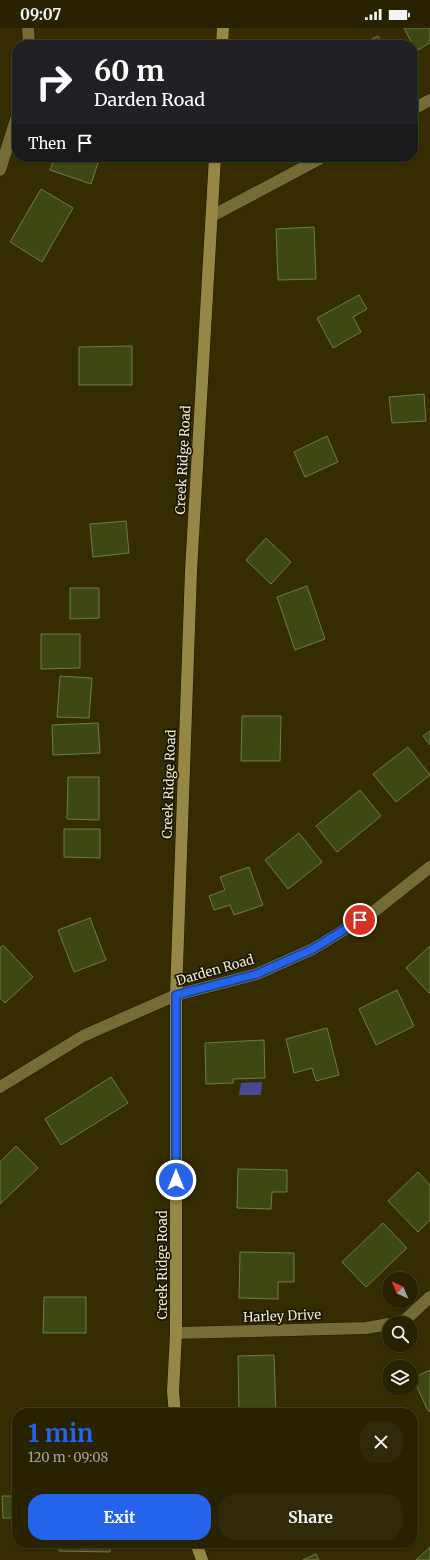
<!DOCTYPE html>
<html lang="en">
<head>
<meta charset="utf-8">
<style>
	:root { --surface:#282201; --page:#302a0b; --text:#f1f3f6; --muted:#a5a499; --line:#443f23; --accent:#2563eb }
	body { margin:0; font-family:Merriweather,serif; background:var(--page); color:var(--text); height:100vh; display:flex; flex-direction:column; font-size:15px; white-space:nowrap }
	* { box-sizing:border-box; margin:0 }
	p { font-size:13px; color:var(--muted) }
	.icon { flex:none; width:22px; height:22px; fill:none; stroke:currentColor; stroke-width:2; stroke-linecap:round; stroke-linejoin:round }
	.map { position:relative; flex:1; overflow:hidden }
	.details { position:absolute; left:12px; top:1380px; width:406px; height:140px; display:flex; flex-direction:column; background:var(--surface); border-radius:16px; box-shadow:0 1px 3px #0004,0 0 0 1px var(--line) }
	.details>* { flex:none }
	.banner { position:absolute; left:12px; top:12px; width:406px; height:122px; border-radius:16px; box-shadow:0 1px 3px #0004,0 0 0 1px var(--line); background:#202124; color:#fff; overflow:hidden }
	.needle { width:26px; rotate:316deg }
	.fabs { position:absolute; left:382px; top:1244px; display:grid; gap:8px }
	.fabs a { display:grid; place-items:center; width:36px; height:36px; border-radius:50%; background:var(--surface); box-shadow:0 1px 3px #0004,0 0 0 1px var(--line); font-size:20px }
	.pin { position:absolute; display:grid; place-items:center; width:34px; height:34px; color:#fff; margin:-17px; border:2px solid #fff; border-radius:50%; box-shadow:0 1px 4px #0007 }
	.me { position:absolute; width:44px; margin:-22px; rotate:0deg; stroke-linejoin:round; filter:drop-shadow(0 0 3px #0008) }
	.turn { display:flex; align-items:center; gap:14px; height:84px; padding:0 16px; font-size:18px }
	.turn .icon { width:52px; height:52px; stroke-width:2.5 }
	.turn b { display:block; font-size:28px; line-height:34px }
	.then { display:flex; align-items:center; height:38px; padding:0 16px; background:#0003; gap:8px; font-size:15px }
	.round { display:grid; place-items:center; flex:none; width:42px; height:42px; border-radius:16px; background:var(--page) }
	.head { display:flex; align-items:center; justify-content:space-between; height:68px; padding:0 16px }
	h1 { font-size:24px; font-weight:700; line-height:30px; color:var(--accent) }
	.primary-button { display:flex; gap:8px; margin-top:auto; padding:8px 16px }
	.primary-button a { flex:1; height:46px; border-radius:16px; background:var(--accent); color:#fff; font-size:16px; font-weight:700; line-height:46px; text-align:center }
	.primary-button a+a { background:var(--page); color:var(--text) }
	.status { display:flex; justify-content:space-between; align-items:center; height:28px; padding:0 20px; background:var(--surface); direction:ltr }
	.status svg { height:11px; fill:currentColor }
	.map>svg:first-child { display:block }
</style>
</head>
<body>
<div class="status"><b>09:07</b><svg viewBox="0 0 49 12"><path d="M0 12V9h3v3zM5 12V6h3v6zM10 12V3h3v9zM15 12V0h3v12zM26 1h20v11H26zM47 4h2v5h-2z"/></svg></div>
<div class="map">
<svg width="430" height="1532" viewBox="0 0 430 1532">
	<rect width="100%" height="100%" fill="#352d01"/>
	<!-- water -->
	<path fill="#484990" d="M 262,1054 L 261,1067 L 239,1067 L 241,1055 Z"/>
	<!-- building -->
	<path fill="#3e4813" stroke="#6f7b47" d="M 404,0 L 430,0 L 430,15 L 416,23 Z
		M 378,8 L 383,17 L 360,17 Z
		M 55,129 L 100,129 L 91,156 L 50,142 Z
		M 41,161 L 73,180 L 42,234 L 10,214 Z
		M 314,199 L 316,251 L 278,252 L 276,201 Z
		M 359,267 L 367,281 L 353,289 L 361,304 L 333,320 L 317,290 Z
		M 132,318 L 132,357 L 79,357 L 79,319 Z
		M 424,366 L 426,393 L 392,395 L 389,369 Z
		M 327,408 L 338,434 L 305,449 L 294,424 Z
		M 126,493 L 129,525 L 93,529 L 90,496 Z
		M 266,510 L 291,534 L 271,556 L 246,532 Z
		M 307,558 L 325,611 L 295,622 L 277,569 Z
		M 70,560 L 99,560 L 99,590 L 70,591 Z
		M 41,606 L 80,606 L 80,640 L 41,641 Z
		M 60,648 L 92,650 L 89,690 L 57,689 Z
		M 242,688 L 281,688 L 280,733 L 241,733 Z
		M 98,695 L 100,725 L 53,727 L 52,697 Z
		M 430,703 L 430,717 L 423,708 Z
		M 408,719 L 430,747 L 396,774 L 373,746 Z
		M 68,749 L 99,749 L 99,792 L 67,791 Z
		M 360,762 L 381,788 L 337,824 L 316,798 Z
		M 64,801 L 100,801 L 100,830 L 64,829 Z
		M 299,805 L 322,834 L 288,861 L 265,832 Z
		M 249,839 L 263,877 L 234,887 L 230,877 L 214,882 L 209,868 L 225,862 L 220,849 Z
		M 90,890 L 106,932 L 74,944 L 58,902 Z
		M 3,917 L 33,949 L 5,975 L 0,970 L 0,920 Z
		M 430,918 L 430,964 L 429,965 L 406,940 Z
		M 397,962 L 414,998 L 376,1017 L 359,981 Z
		M 327,1000 L 339,1047 L 316,1053 L 312,1040 L 294,1045 L 286,1011 Z
		M 264,1012 L 265,1050 L 233,1051 L 233,1055 L 206,1056 L 205,1015 Z
		M 111,1049 L 128,1075 L 61,1117 L 45,1091 Z
		M 16,1118 L 38,1140 L 0,1176 L 0,1134 Z
		M 238,1141 L 287,1142 L 287,1164 L 272,1164 L 271,1181 L 237,1180 Z
		M 418,1144 L 430,1157 L 430,1192 L 418,1204 L 388,1173 Z
		M 383,1195 L 407,1220 L 366,1259 L 342,1234 Z
		M 240,1224 L 294,1225 L 294,1254 L 278,1254 L 278,1271 L 239,1270 Z
		M 44,1269 L 86,1269 L 86,1305 L 43,1305 Z
		M 274,1327 L 276,1385 L 239,1385 L 238,1328 Z
		M 430,1342 L 430,1383 L 428,1383 L 413,1350 Z
		M 2,1468 L 17,1468 L 17,1490 L 3,1490 Z
		M 60,1515 L 110,1515 L 110,1524 L 59,1523 Z
		M 430,1519 L 430,1532 L 416,1532 Z
		M 316,1526 L 319,1532 L 303,1532 Z"/>
	<g fill="none" stroke-linecap="round" stroke-linejoin="round">
		<defs>
			<path id="minor" d="M 28,0 L 29,17
				M 413,81 L 430,72
				M 0,142 L 17,88
				M 212,188 L 323,129
				M 0,1059 L 83,1008 L 176,967 L 257,946 L 313,921 L 372,885 L 430,839
				M 397,1295 L 403,1294 L 430,1269
				M 176,1305 L 366,1300 L 389,1296"/>
			<path id="major" d="M 222,17 L 223,0
				M 175,1385 L 173,1364 L 176,1305 L 176,967 L 191,543 L 215,129
				M 196,1515 L 202,1532"/>
		</defs>
		<!-- minor casing -->
		<use href="#minor" stroke="#1a1500" stroke-width="13"/>
		<!-- major casing -->
		<use href="#major" stroke="#1a1500" stroke-width="13"/>
		<!-- minor -->
		<use href="#minor" stroke="#756b34" stroke-width="12"/>
		<!-- major -->
		<use href="#major" stroke="#948844" stroke-width="12"/>
	</g>
	<g fill="none" stroke-linecap="round" stroke-linejoin="round">
		<defs>
			<path id="route" d="M 176,1152 L 176,967 L 257,946 L 313,921 L 360,892"/>
		</defs>
		<!-- route casing -->
		<use href="#route" stroke="#184099" stroke-width="10"/>
		<!-- route -->
		<use href="#route" stroke="#2563eb" stroke-width="7"/>
	</g>
	<g text-anchor="middle" dominant-baseline="central" stroke-width="3.5" stroke-linejoin="round" paint-order="stroke">
		<!-- street labels -->
		<g font-size="13" fill="#eeeacd" stroke="#1a1601">
			<text transform="translate(183 432) rotate(-87)">Creek Ridge Road</text>
			<text transform="translate(169 756) rotate(-88)">Creek Ridge Road</text>
			<text transform="translate(215 942) rotate(-16)">Darden Road</text>
			<text transform="translate(162 1237) rotate(-90)">Creek Ridge Road</text>
			<text transform="translate(282 1288) rotate(-2)">Harley Drive</text>
		</g>
	</g>
</svg>
<div class="fabs">
<a><svg class="needle" viewBox="-14 -14 28 28"><path d="M0-13l5 13h-10z" fill="#e53935"/><path d="M0 13l5-13h-10z" fill="#a5a499"/></svg></a>
<a><svg class="icon" aria-label="search" viewBox="0 0 24 24"><circle cx="10" cy="10" r="6"/><path d="M15 15l6 6"/></svg></a>
<a><svg class="icon" aria-label="layers" viewBox="0 0 24 24"><path d="M12 4l9 5-9 5-9-5zM3 14l9 5 9-5"/></svg></a>
</div>
<div class="pin" style="left:360px;top:892px;background:#d93025"><svg class="icon" aria-label="arrive" viewBox="0 0 24 24"><path d="M6 21V4h12l-3 4 3 4H6"/></svg></div>
<svg class="me" style="left:176px;top:1152px" viewBox="-20 -20 40 40"><circle r="17" fill="#2563eb" stroke="#fff" stroke-width="3"/><path d="M0-11L8 9 0 5-8 9z" fill="#fff"/></svg>
<div class="banner">
<div class="turn"><svg class="icon" aria-label="right" viewBox="0 0 24 24"><path d="M7 20v-9h11M14 6l5 5-5 5"/></svg><div><b>60 m</b>Darden Road</div></div>
<div class="then">Then<svg class="icon" aria-label="arrive" viewBox="0 0 24 24"><path d="M6 21V4h12l-3 4 3 4H6"/></svg></div>
</div>
<section class="details">
<div class="head"><div><h1>1 min</h1><p>120 m · 09:08</p></div><a class="round"><svg class="icon" aria-label="close" viewBox="0 0 24 24"><path d="M6 6l12 12M18 6L6 18"/></svg></a></div>
<div class="primary-button"><a>Exit</a><a>Share</a></div>
</section>
</div>
</body>
</html>
